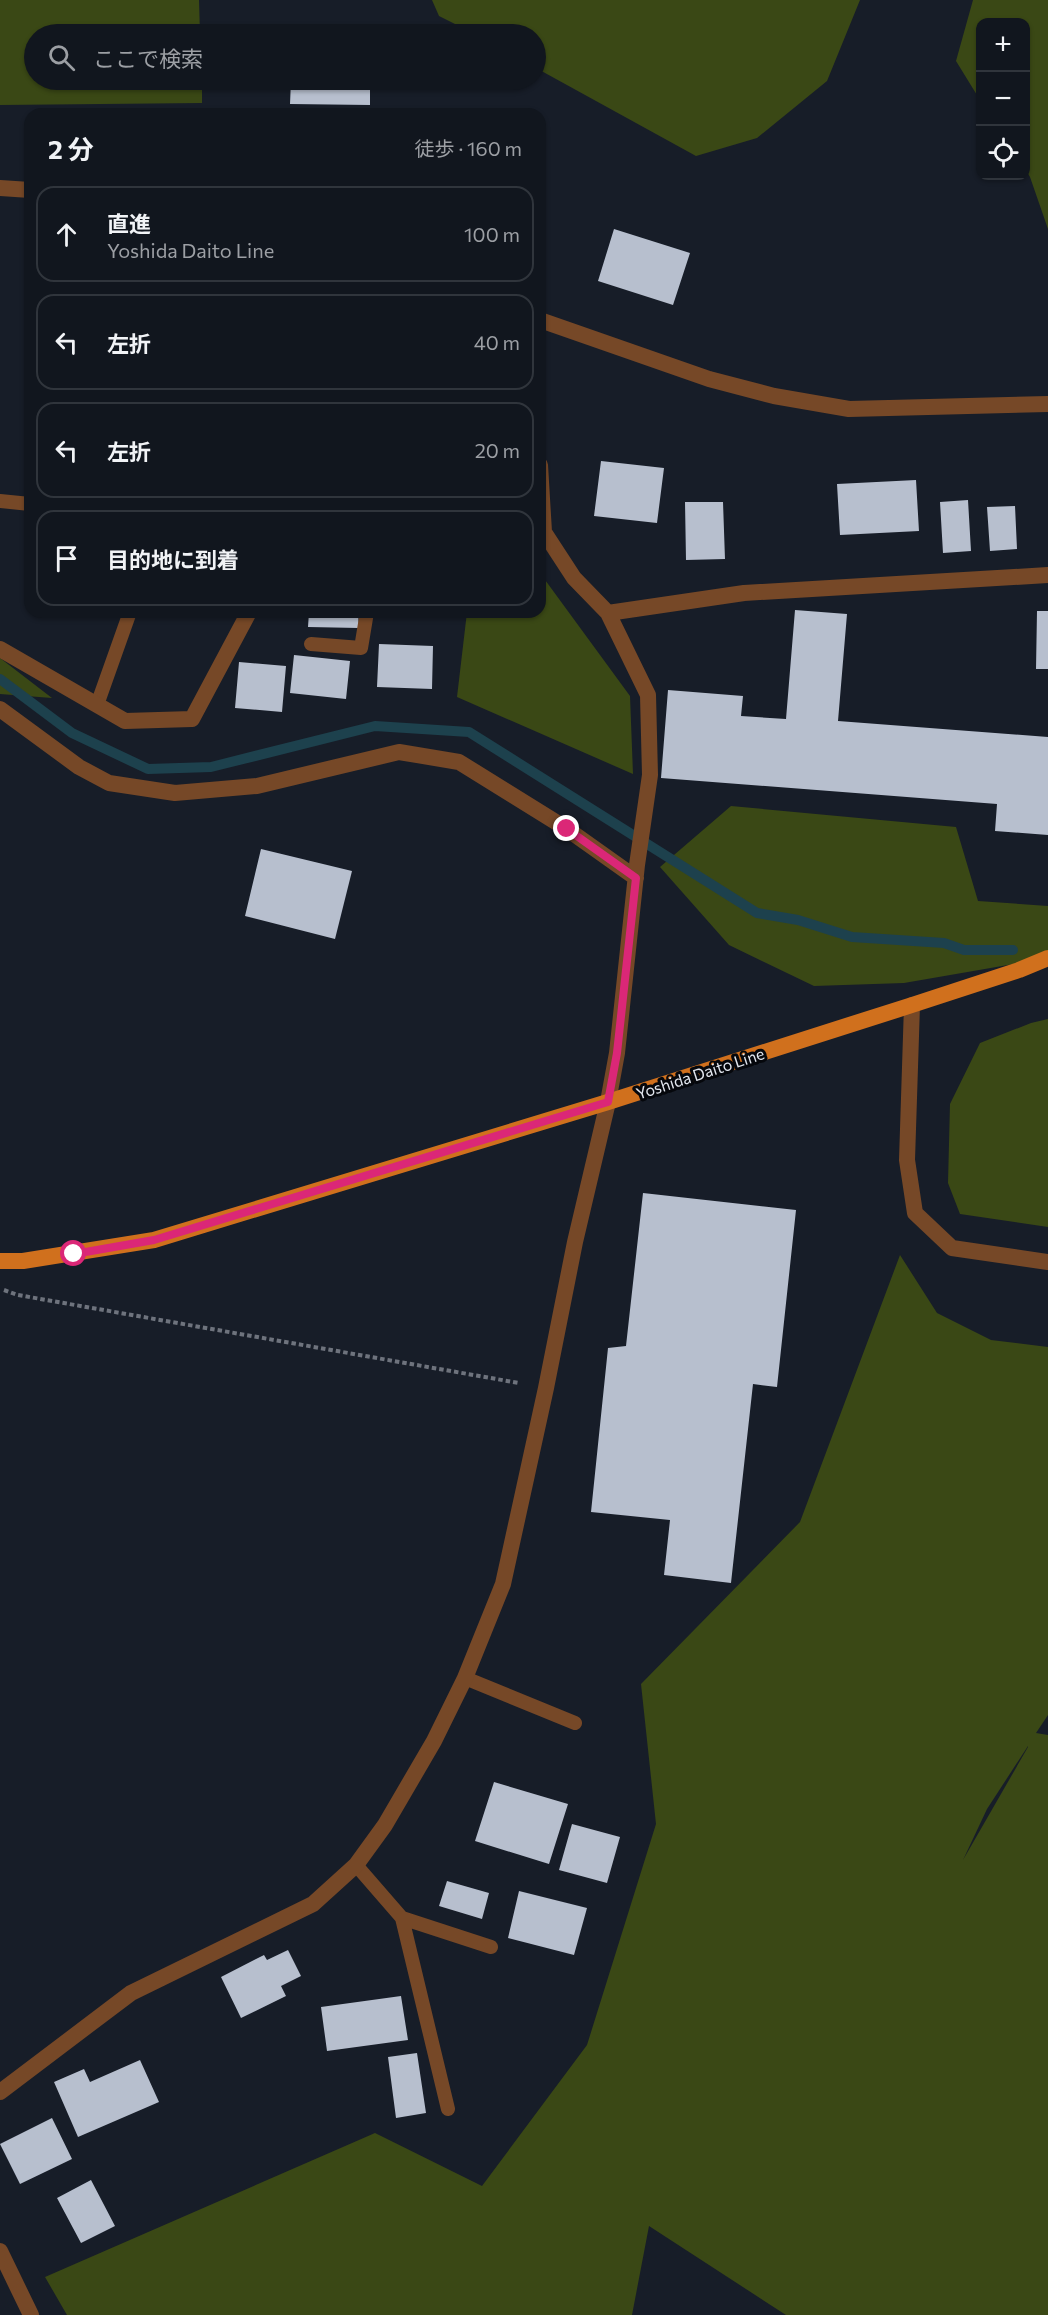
<!DOCTYPE html>
<html lang="ja">
<meta charset="utf-8">
<style>
:root{--surface:#11161e;--page:#1a1f27;--text:#f1f3f6;--muted:#9c9fa4;--line:#30353c}
body{margin:0;font-family:Commissioner,"Noto Sans JP",sans-serif;background:var(--page);color:var(--text)}
.controls{position:absolute;right:18px;top:18px;display:grid;overflow:hidden;border-radius:12px;box-shadow:0 2px 4px #0004}
.controls button{width:54px;height:54px;display:grid;place-items:center;padding:0;border:0;border-bottom:2px solid var(--line);background:var(--surface);color:var(--text);font:30px sans-serif}
.stop{position:absolute;width:18px;height:18px;margin:-14px;border:4px solid #db2777;border-radius:50%;background:#fff}
.stop.end{background:#db2777;border-color:#fff;box-shadow:0 2px 6px #0008}
.list{margin:0;padding:0;list-style:none}
h2{display:flex;justify-content:space-between;align-items:center;height:78px;margin:0;padding:0 24px;font-size:26px}
h2 small{font-size:20px;font-weight:400;color:var(--muted)}
.list li{display:grid;grid-template-columns:39px 1fr auto;gap:18px;align-items:center;box-sizing:border-box;height:96px;margin:0 12px 12px;padding:0 12px;border:2px solid var(--line);border-radius:18px}
.list b{display:block;font-size:22px;white-space:nowrap}
.list p{margin:0;font-size:20px;white-space:nowrap;color:var(--muted)}
.list em{font-size:20px;font-style:normal;color:var(--muted)}
.icon{flex:none;width:33px;height:33px;fill:none;stroke:currentColor;stroke-width:2;stroke-linecap:round;stroke-linejoin:round}
.map{position:relative;flex:none;width:1048px;height:2315px;overflow:hidden}
.search{position:absolute;background:var(--surface);box-shadow:0 2px 4px #0004;left:24px;top:24px;width:522px;height:66px;display:flex;align-items:center;gap:15px;box-sizing:border-box;padding:0 21px;border-radius:33px;color:var(--muted);font-size:22px}
.panel{position:absolute;background:var(--surface);box-shadow:0 2px 4px #0004;left:24px;top:108px;width:522px;height:510px;border-radius:18px}
.map>svg:first-child{display:block}
.green{fill:#3a4815;fill-rule:evenodd}
.lines{fill:none;stroke-linecap:round;stroke-linejoin:round}
.stream{stroke:#1d414d;stroke-width:10}
.building{fill:#b7bfce}
.path{stroke:#6e737d;stroke-width:4;stroke-dasharray:4.5 3;stroke-linecap:butt}
.service{stroke:#764827;stroke-width:14}
.minor{stroke:#764827;stroke-width:16}
.tertiary{stroke:#764827;stroke-width:16}
.primary{stroke:#d0701d;stroke-width:16}
.route{stroke:#db2777;stroke-width:8}
.labels{text-anchor:middle;dominant-baseline:central;stroke-width:6;stroke-linejoin:round;paint-order:stroke}
.street-label{font-size:16px;fill:#e2e6ee;stroke:#05070c}
</style>
<div class="map">
<svg width="1048" height="2315" viewBox="0 0 1048 2315">
<rect width="100%" height="100%" fill="#171d28"/>
<path class="green" d="M0 0H199L200 34H34V80H202V103L0 105Z
M432 0H860L827 81 757 138 696 156 536 68V34H475L439 16Z
M973 0H1048V229L1030 177 1026 170V22H980V100L956 61Z
M540 573 630 696 633 774 457 697 467 612H540Z
M0 658 52 698 0 694Z
M731 806 956 827 978 901 1048 906V958L904 983 814 986 729 945 660 867Z
M1048 1019V1227L960 1214 948 1183 950 1104 980 1043 1031 1023Z
M900 1255 937 1313 991 1340 1048 1347V1715L1036 1733 1048 1735V2315H786L649 2226 632 2315H67L45 2277 375 2133 482 2186 587 2045 656 1824 641 1684 800 1522ZM1028 1746V1747L963 1860 987 1809Z"/>
<g class="lines">
<path class="stream" d="M0 679 72 733 148 769 211 767 375 726 469 732 757 913 798 920 852 937 944 943 964 950H1013"/>
</g>
<path class="building" d="M291 80H370V105L290 104Z
M614 229 690 253 673 305 598 281Z
M601 461 664 468 657 523 594 516Z
M916 480 919 531 840 535 837 484Z
M968 500 971 551 943 553 940 502Z
M685 502H723L725 559 686 560Z
M1015 506 1017 549 990 551 987 507Z
M795 610 847 614 838 721 1048 737V835L995 831 997 804 661 778 668 690 743 696 741 716 786 719Z
M1037 611H1048V669H1036Z
M309 612H358L359 628 308 627Z
M390 612H453L452 617 390 615Z
M379 644 433 646 432 689 377 687Z
M294 655 350 661 346 699 290 693Z
M239 662 286 666 282 712 235 708Z
M261 849 352 871 335 939 245 916Z
M643 1193 796 1210 777 1387 753 1384 731 1583 664 1575 670 1520 591 1512 608 1348 626 1346Z
M494 1782 568 1804 549 1864 475 1841Z
M572 1824 620 1837 607 1883 559 1870Z
M447 1881 489 1893 482 1919 439 1906Z
M519 1891 587 1908 574 1955 508 1938Z
M288 1950 301 1976 281 1986 286 1996 241 2018 221 1977 264 1955 267 1960Z
M401 1996 408 2040 327 2051 321 2007Z
M417 2053 426 2113 396 2118 388 2057Z
M140 2060 159 2102 78 2137 54 2082 84 2069 90 2082Z
M52 2118 72 2159 20 2184 0 2144Z
M91 2180 115 2226 81 2243 57 2198Z"/>
<g class="lines">
<path class="path" d="M4 1290 18 1295 519 1383"/>
<path class="service" d="M0 501 30 504
M311 644 361 648 367 612
M97 705 130 612
M465 1678 575 1723
M356 1865 402 1918 491 1947
M402 1918 448 2109"/>
<path class="minor" d="M0 188 30 190
M540 320 709 379 774 396 849 409 1048 404
M540 465 544 532 574 578 608 613 648 695 650 775 637 865 617 1053 608 1102
M608 613 744 593 1048 575
M0 649 125 721 192 719 249 612
M0 709 79 767 109 783 175 793 257 786 399 752 459 762 567 829 636 878
M0 2251 31 2315"/>
<path class="tertiary" d="M912 1005 907 1160 915 1213 952 1248 1048 1262
M0 2092 131 1993 313 1904 356 1865 385 1825 434 1741 465 1678 503 1584 546 1388 575 1242 608 1102"/>
<path class="primary" d="M0 1261H23L154 1240 608 1102 912 1005 1019 970 1048 958"/>
</g>
<g class="lines">
<path class="route" d="M74 1254 154 1240 608 1102 617 1053 636 878 567 829"/>
</g>
<g class="labels">
<g class="street-label">
<text transform="translate(700 1073) rotate(-18)">Yoshida Daito Line</text>
</g>
</g>
</svg>
<div class="controls">
<button>+</button>
<button>−</button>
<button><svg class="icon" aria-label="locate" viewBox="0 0 24 24"><circle cx="12" cy="12" r="6"/><path d="M12 2v4M12 18v4M2 12h4M18 12h4"/></svg></button>
</div>
<div class="stop" style="left:74px;top:1254px"></div>
<div class="stop end" style="left:567px;top:829px"></div>
<div class="search"><svg class="icon" aria-label="search" viewBox="0 0 24 24"><circle cx="10" cy="10" r="6"/><path d="M15 15l6 6"/></svg>ここで検索</div>
<section class="panel">
<h2>2 分<small>徒歩 · 160 m</small></h2>
<ul class="list">
<li><svg class="icon" aria-label="ahead" viewBox="0 0 24 24"><path d="M12 20V5M6 11l6-6 6 6"/></svg><div><b>直進</b><p>Yoshida Daito Line</p></div><em>100 m</em></li>
<li><svg class="icon" aria-label="left" viewBox="0 0 24 24"><path d="M17 20v-9H6M10 6l-5 5 5 5"/></svg><div><b>左折</b></div><em>40 m</em></li>
<li><svg class="icon" aria-label="left" viewBox="0 0 24 24"><path d="M17 20v-9H6M10 6l-5 5 5 5"/></svg><div><b>左折</b></div><em>20 m</em></li>
<li><svg class="icon" aria-label="arrive" viewBox="0 0 24 24"><path d="M6 21V4h12l-3 4 3 4H6"/></svg><div><b>目的地に到着</b></div></li>
</ul>
</section>
</div>
